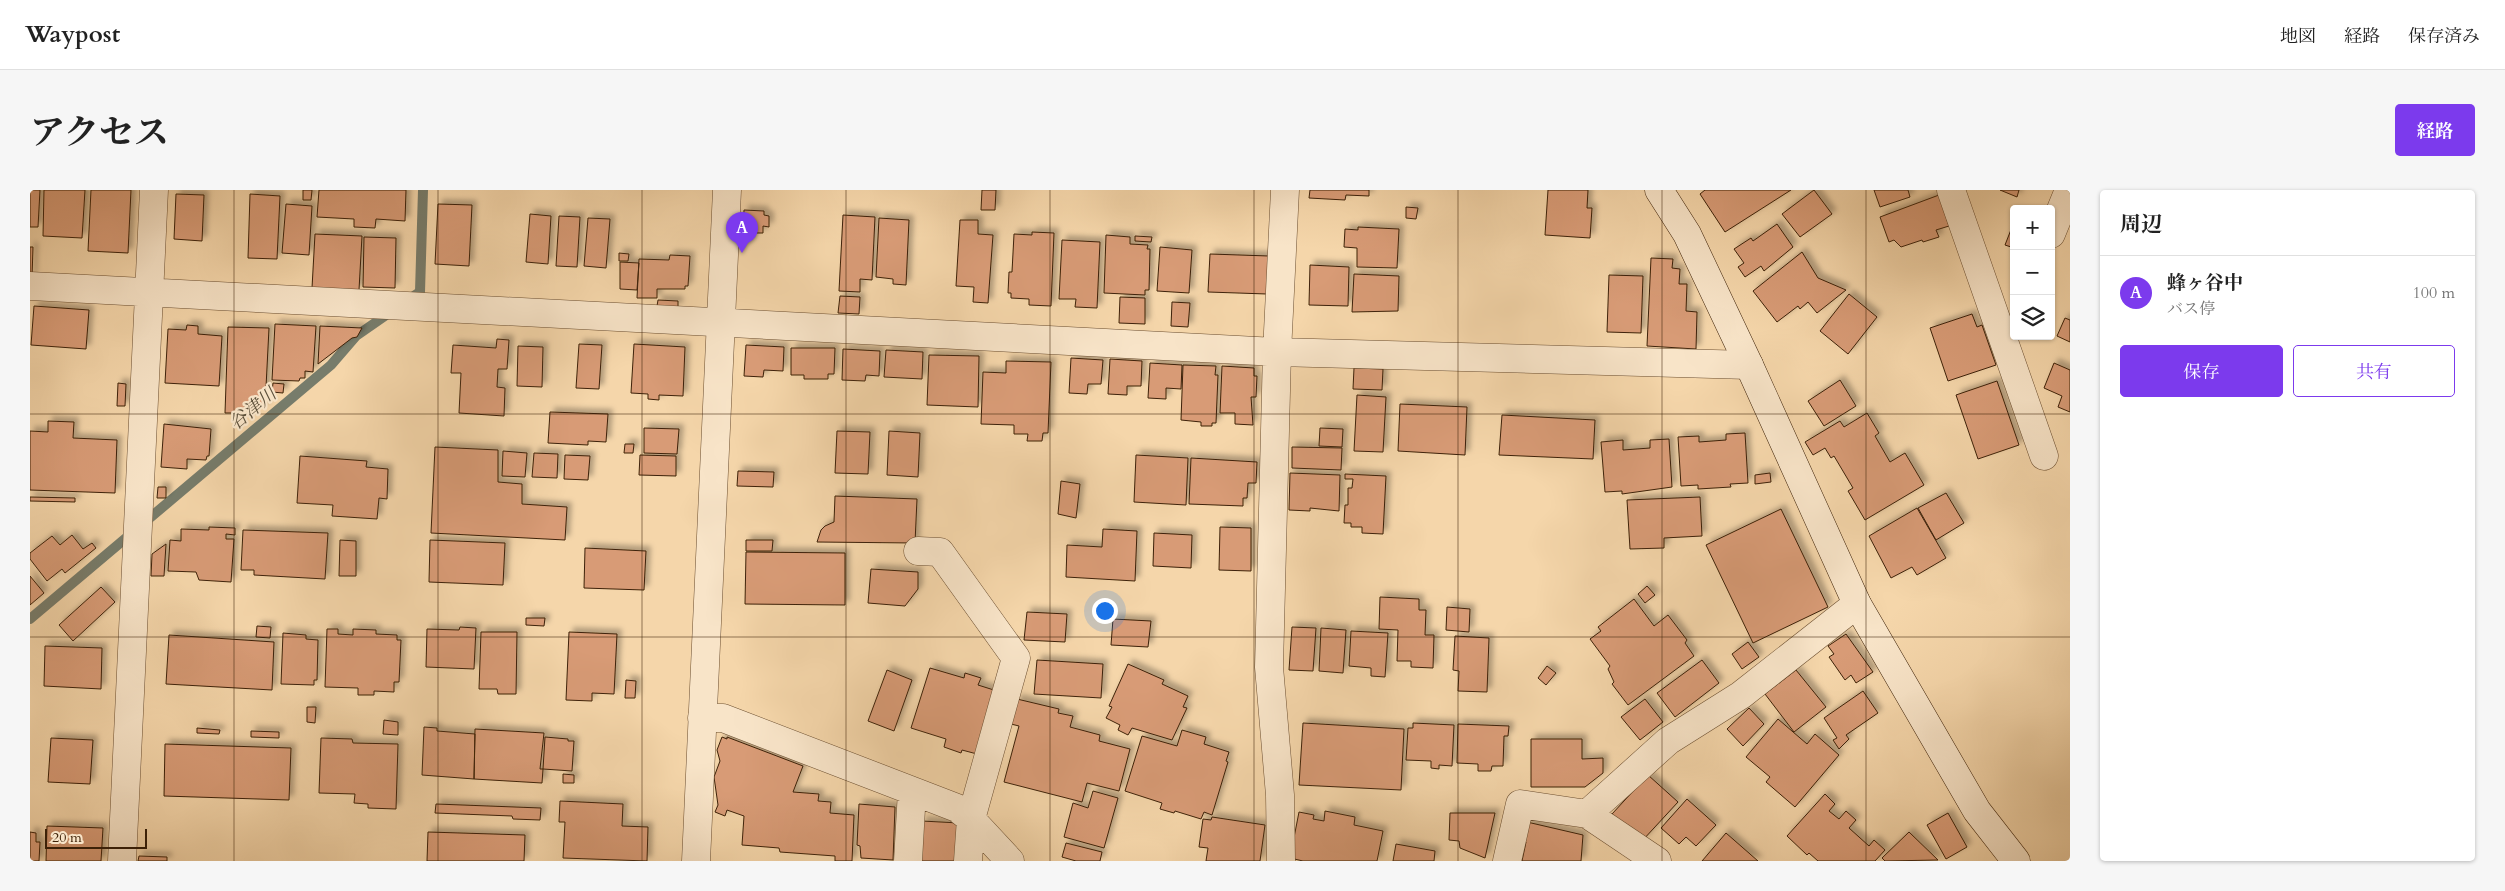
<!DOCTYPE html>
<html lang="ja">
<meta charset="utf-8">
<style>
:root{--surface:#fff;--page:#f6f6f6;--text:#222;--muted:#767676;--line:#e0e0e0;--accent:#7c3aed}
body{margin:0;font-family:Cardo,"Noto Serif JP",serif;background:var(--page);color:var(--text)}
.controls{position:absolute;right:15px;top:15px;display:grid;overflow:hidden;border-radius:5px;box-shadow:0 1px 4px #0004}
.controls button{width:45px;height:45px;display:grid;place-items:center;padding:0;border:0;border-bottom:1px solid var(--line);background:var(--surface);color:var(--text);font:25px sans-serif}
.scale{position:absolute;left:15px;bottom:12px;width:102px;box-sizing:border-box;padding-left:5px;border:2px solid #3d2107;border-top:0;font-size:14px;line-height:18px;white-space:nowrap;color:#3d2107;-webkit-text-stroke:4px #f8e4c8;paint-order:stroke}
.you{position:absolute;left:1074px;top:420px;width:18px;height:18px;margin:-12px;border:4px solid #fff;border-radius:50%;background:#1a73e8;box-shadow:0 0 0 8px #1a73e833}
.badge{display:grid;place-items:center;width:32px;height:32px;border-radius:50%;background:var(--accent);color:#fff;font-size:16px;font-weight:700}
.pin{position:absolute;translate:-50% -41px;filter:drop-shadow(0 1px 2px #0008)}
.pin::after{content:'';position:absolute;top:26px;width:18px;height:15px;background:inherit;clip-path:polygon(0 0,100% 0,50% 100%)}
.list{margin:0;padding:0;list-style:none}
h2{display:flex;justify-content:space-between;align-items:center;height:65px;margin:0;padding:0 20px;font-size:21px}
h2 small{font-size:16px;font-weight:400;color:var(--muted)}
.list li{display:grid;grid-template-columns:32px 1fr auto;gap:15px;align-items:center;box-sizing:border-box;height:75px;padding:0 20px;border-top:1px solid var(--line)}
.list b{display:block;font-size:19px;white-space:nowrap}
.list p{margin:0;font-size:16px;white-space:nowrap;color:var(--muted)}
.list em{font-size:16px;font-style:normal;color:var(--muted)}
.actions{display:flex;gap:10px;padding:15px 20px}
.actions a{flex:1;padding:11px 0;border:1px solid var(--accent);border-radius:5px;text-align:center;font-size:18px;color:var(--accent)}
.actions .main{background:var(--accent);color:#fff}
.icon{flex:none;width:28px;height:28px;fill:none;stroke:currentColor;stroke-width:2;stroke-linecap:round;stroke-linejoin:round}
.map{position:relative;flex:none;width:2040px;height:671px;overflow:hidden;border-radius:5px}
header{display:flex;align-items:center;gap:30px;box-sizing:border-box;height:70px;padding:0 25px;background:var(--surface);border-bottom:1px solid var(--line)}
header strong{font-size:24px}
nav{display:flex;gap:28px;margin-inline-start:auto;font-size:18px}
.intro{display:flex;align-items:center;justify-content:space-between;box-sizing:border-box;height:120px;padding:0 30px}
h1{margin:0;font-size:35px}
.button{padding:12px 22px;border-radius:5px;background:var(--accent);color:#fff;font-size:18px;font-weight:700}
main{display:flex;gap:30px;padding:0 30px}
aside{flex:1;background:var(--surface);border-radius:5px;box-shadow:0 1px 4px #0004}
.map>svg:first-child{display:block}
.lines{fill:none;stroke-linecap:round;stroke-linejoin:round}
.stream{stroke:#777c6b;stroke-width:10}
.building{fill:#d89b76;stroke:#3d2107;filter:url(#shadow)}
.street-casing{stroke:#6b4e30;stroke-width:29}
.secondary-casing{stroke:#3d2107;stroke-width:29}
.street{stroke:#f8e4c8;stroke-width:28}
.secondary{stroke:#f8e4c8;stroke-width:28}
.grid{fill:none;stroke:#3d2107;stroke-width:1;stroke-opacity:0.55}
.labels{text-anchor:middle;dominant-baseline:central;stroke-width:4.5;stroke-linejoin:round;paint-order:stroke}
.water-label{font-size:18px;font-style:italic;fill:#5a4e39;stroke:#f8e4c8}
</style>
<header>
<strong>Waypost</strong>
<nav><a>地図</a><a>経路</a><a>保存済み</a></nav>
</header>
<div class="intro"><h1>アクセス</h1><a class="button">経路</a></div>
<main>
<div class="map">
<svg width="2040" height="671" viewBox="0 0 2040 671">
<defs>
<filter id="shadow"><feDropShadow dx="4.5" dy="-4.5" stdDeviation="2.5" flood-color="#0004"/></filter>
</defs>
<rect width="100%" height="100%" fill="#f5d6aa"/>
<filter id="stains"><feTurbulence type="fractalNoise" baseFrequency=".004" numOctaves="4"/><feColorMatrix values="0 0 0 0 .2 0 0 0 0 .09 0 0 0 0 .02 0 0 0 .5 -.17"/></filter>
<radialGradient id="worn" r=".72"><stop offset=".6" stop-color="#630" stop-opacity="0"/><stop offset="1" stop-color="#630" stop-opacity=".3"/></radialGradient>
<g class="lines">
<path class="stream" d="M378 110 390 102 393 0
M0 429 301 175 326 146 362 121"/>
</g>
<path class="building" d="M0 0H10L8 37H0Z
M14 0H55L52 48 13 46Z
M61 0H101L98 63 58 61Z
M273 0H282L281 10H273Z
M289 0H376L375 31 346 29 345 38 324 37V29L287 27Z
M952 0H966L965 20H951Z
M1280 0H1339V6L1316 5 1315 10 1279 8Z
M1518 0H1558L1557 18H1562L1560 48 1515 45Z
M1675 0H1761L1695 42 1670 4Z
M1784 0 1802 24 1770 47 1752 24Z
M1844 0H1878L1880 7 1850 17Z
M1970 0H1989L1987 7Z
M146 4 174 5 172 51 144 49Z
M220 4 250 6 247 69 218 68Z
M1909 5 1919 36 1906 40 1909 47 1893 52 1892 50 1871 57 1864 50 1859 52 1850 27Z
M256 14 282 16 279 65 252 63Z
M408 14 442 15 439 76 405 74Z
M1376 17 1388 18 1386 29 1376 28Z
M714 20 734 21V25L739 26V37L733 36V43H713Z
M500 24 521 26 518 74 496 72Z
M813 25 845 27 842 90 830 89V102L809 101Z
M529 26 550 27 547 77 526 76Z
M558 28 580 29 576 78 554 76Z
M849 28 879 30 876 95 863 94V89L846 87Z
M930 30H948V44L963 45 958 113 943 112 944 97 926 96Z
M1984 32V58L1975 55Z
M1747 34 1763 57 1734 81 1731 76 1715 87 1708 77 1714 73 1704 59 1721 48 1723 51Z
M1328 37 1369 39 1367 78 1327 77V58L1314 57 1315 39 1328 40Z
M1002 42 1024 43 1021 116 999 115V109L981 108V103H978L979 82H982L984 44 1002 45Z
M285 44 332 46 329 100 282 98Z
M1076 45 1100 47V54L1118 55 1117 59H1120L1119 100H1115V105L1074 103Z
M1105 46 1122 47 1121 52 1105 51Z
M334 47 366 48 365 98 333 97Z
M1032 50 1070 52 1067 118 1045 117 1046 109H1029Z
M0 57H3L2 88 0 87Z
M1130 57 1162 60 1159 103 1127 101Z
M1772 62 1788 88 1816 100 1787 123 1778 112 1770 119 1768 116 1747 132 1723 101Z
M589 63 599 64 598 71H589Z
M1180 64 1239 66 1237 104 1178 102Z
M640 65 660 66 658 96H655V99H627V108H607L609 69 639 70Z
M1621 68 1643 69 1642 78 1650 79 1649 94H1657L1656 121 1667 122 1666 159 1617 156Z
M590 72 609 73 607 100 590 99Z
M1280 75 1319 77 1318 116 1279 115Z
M1324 84 1369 86 1368 121 1322 122Z
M1579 85 1613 86 1611 143 1577 142Z
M1819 104 1847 127 1818 164 1790 141Z
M810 106 830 107 829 124 808 123Z
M1090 107 1115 108V134L1089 133Z
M628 110 648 111V117L627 116Z
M1142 112 1160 113 1158 137 1141 136Z
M4 116 59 120 56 159 1 155Z
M1942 124 1947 137 1952 135 1966 175 1918 191 1900 138Z
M2035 128 2040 130V152L2027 146Z
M245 134 286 136 283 182 275 181V188H270L269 191 242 190Z
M157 135 168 136V144L192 146 189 196 135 193 138 139 156 140Z
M290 136 332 138 327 147 322 148 288 174Z
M198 137 239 138 235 217 215 216 214 223H195Z
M467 149 479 150 477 179H468L467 197 475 198 474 226 429 223 431 183H421L423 155 466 158Z
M549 154 572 155 569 199 546 198Z
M604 154 655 157 653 206 629 205V210L618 209V204L601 203Z
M716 155 754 157 753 181 734 180 733 187 714 186Z
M488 156 513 157 512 197 487 196Z
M761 158H805L804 184H798V189H774V185H761Z
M813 159 850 161 849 186 836 185 835 191 812 190Z
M856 160 893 162 892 189 854 187Z
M899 165 949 166 948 217 897 215Z
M1041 168 1073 170 1071 194H1058L1057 204 1039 203Z
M1080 169 1112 171 1111 196H1097V205L1078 204Z
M976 171 1021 172 1018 243H1013L1012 251H997L998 244H984V235L951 234 953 182 976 183Z
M1120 173 1152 175 1151 199 1136 198V209L1118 208Z
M2024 173 2040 180V222L2028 217 2032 206 2014 198Z
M1153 175 1186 176 1185 185H1188L1186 233H1182V236H1171V232L1151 230Z
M1192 176 1224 178V186H1227L1226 207H1221L1223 235 1205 234V223H1190Z
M1324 178 1353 179 1352 200 1323 199Z
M1810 190 1826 216 1794 236 1778 211Z
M1967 191 1989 255 1948 269 1926 205Z
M88 193 96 194 95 216H87Z
M243 193 254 194 253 203 242 202Z
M1327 205 1356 207 1353 262 1324 261Z
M1370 214 1437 217 1435 265 1368 261Z
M520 222 578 224 576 252 558 251V255L518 253Z
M1837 223 1849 243 1845 246 1860 272 1875 263 1894 295 1835 330 1818 301 1823 298 1804 266 1801 268 1795 258 1783 265 1775 252 1810 231 1814 237Z
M1472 225 1565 230 1563 269 1469 265Z
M18 231 44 232 43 248 87 250 85 303 0 300V241L18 242Z
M134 234 181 239 179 266H177L176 270 157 269V279L131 277Z
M614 238 649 239 647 264 614 263Z
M1290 238 1313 239 1312 257 1289 256Z
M807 241 840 242 838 284 805 283Z
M859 241 890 243 888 287 857 285Z
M1715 243 1718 293 1700 294 1701 297 1668 299V295L1651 296 1648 247 1669 246V252L1696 250V244Z
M1639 249 1642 297 1592 304V301L1575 302 1571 252 1593 250V260L1620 258V250Z
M595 254H604L603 263H594Z
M405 257 468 260V292L492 294V314L537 317 535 350 401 343Z
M1262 257 1312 258 1311 280 1262 278Z
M473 261 497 263 495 287 472 286Z
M504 263 528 264 527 288 502 287Z
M535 265 560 266 558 290 534 289Z
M610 265 646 266V286L609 285Z
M1106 265 1158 268 1156 315 1104 312Z
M270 266 337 271 336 277 358 279 357 309 349 308 347 329 302 326 303 315 267 313Z
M1161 268 1227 272 1226 293H1218L1217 308H1213V316L1159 314Z
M708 281 744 282 743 297 707 296Z
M1260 283 1310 285 1309 321 1280 318V321L1259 320Z
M1740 283 1741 292 1725 294V285Z
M1315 284 1356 286 1353 344 1332 343V337H1321V333H1314L1315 315H1318V298H1322L1323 289H1315Z
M1031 291 1050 294 1046 328 1028 324Z
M128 297H136V308H127Z
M1916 303 1934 333 1906 350 1888 318Z
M805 306 887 309 885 353 787 352 791 340 795 336 804 332Z
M0 307 45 308V312L0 311Z
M1670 307 1672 346 1634 348V358L1600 359 1597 310Z
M1887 318 1916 368 1887 385 1882 377 1861 388 1839 346Z
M1751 319 1798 417 1723 453 1676 355Z
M179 337 205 338V345L196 344V349H204L201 392 169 390 166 382 138 381 140 350 151 351V339L179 340Z
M1190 337 1221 338V381L1189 380Z
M1073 339 1107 341 1105 391 1036 387 1037 355 1072 357Z
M213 340 298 343 295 389 224 385V380H211Z
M1124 343 1162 345 1161 378 1123 376Z
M42 345 53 359 62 353 66 358 35 383 32 379 17 391 0 369V363L22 346 30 355Z
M310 350 326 351V386H309Z
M400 350 475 353 473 395 399 392Z
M716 350H743L742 361H716Z
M136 354 134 386H121L122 364Z
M555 358 616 361 614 400 554 398Z
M716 362 815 363V415L715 414Z
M841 379 888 382V399L875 416 838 413Z
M0 386 14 403 0 415Z
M1617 396 1625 405 1615 413 1608 404Z
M71 397 85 412 43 451 29 435Z
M1350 407 1389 409V420H1396L1395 445H1404L1403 478 1381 477V471H1367L1368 440 1349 439Z
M1604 409 1624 436 1638 425 1657 450 1655 453 1664 466 1598 515 1582 494 1584 492 1578 479 1580 476 1560 449 1571 441 1568 437Z
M1417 417 1440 419 1439 442 1416 440Z
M997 422 1037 424 1035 452 994 450Z
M496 428H515L514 436 496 435Z
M1083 429 1121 431 1118 457 1081 455Z
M227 436 241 437 240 448 226 447Z
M430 437 446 438 444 479 396 477 397 439 429 440Z
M1262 437 1286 438 1283 481 1259 480Z
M1291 438 1316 440 1313 483 1289 481Z
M297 439H308V444L323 445V439L346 440V444L367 445V450H371L369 492H364V502L344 501V505H328V498L295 497Z
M1321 441 1358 443 1355 487 1341 486V478L1319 476Z
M451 442H487L486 504H468L467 499H449Z
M539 442 587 444 584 504 562 503V511L536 510Z
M253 443 276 445V449L288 450 287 490H284V495L251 494Z
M1816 444 1843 482 1826 493 1821 485 1815 490 1799 467 1804 464 1798 456Z
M139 445 244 452 242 500 136 494Z
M1425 446 1459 448 1457 502 1428 501 1429 481 1423 480Z
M1718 452 1729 467 1712 479 1702 464Z
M15 456 72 458 71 499 14 496Z
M1007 470 1073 474 1071 508 1004 504Z
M1672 470 1689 493 1645 527 1627 503Z
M1098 474 1134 490 1132 494 1158 506 1153 517 1157 518 1142 550 1102 538 1098 545 1088 540 1090 535 1076 528 1082 517 1079 516Z
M1517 476 1526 483 1516 495 1508 488Z
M900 478 934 488 935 483 951 488 948 495 967 501 947 564 932 560 931 563 914 557 916 549 881 538Z
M857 480 882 490 864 541 838 531Z
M1766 480 1796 517 1764 542 1735 504Z
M596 490 606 491 605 508H595Z
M1833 501 1848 523 1816 545 1819 549 1809 559 1803 550 1807 548 1794 528Z
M987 509 1029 519 1028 523 1043 526 1040 537 1070 545 1069 551 1100 559 1089 601 1057 593 1052 612 974 592 989 536 981 534Z
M1615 509 1633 532 1610 550 1591 527Z
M277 517H286L285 533 277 532Z
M1719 518 1734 534 1713 556 1697 539Z
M1748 529 1777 554 1785 544 1809 565 1765 617 1736 592 1740 587 1716 567Z
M354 530 368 532V545L353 544Z
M1273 533 1374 539 1371 600 1269 595Z
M1383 533 1424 535 1422 576 1409 575V579L1401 578V571L1376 570 1378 538H1383Z
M1428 534 1479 536 1478 546H1474L1473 576H1462L1461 581H1448V574L1427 573Z
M394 537 407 538V541L445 544 444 589 392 585Z
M167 538 190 540 189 544 167 543Z
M445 539 514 543 510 579H513L512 593 444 589Z
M1152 540 1176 547 1174 554 1199 562 1196 571 1198 572 1182 625 1174 622 1171 629 1145 621 1144 623 1130 619 1132 613 1095 601 1112 546 1147 556Z
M221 541 249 542V548L221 547Z
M515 547 538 549V551H544L542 581 513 579Z
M692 547 697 549V547L773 576 763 602 789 604 788 611 801 612 800 623 824 625 822 671H805V666L750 662 749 658 712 655 714 626 697 620 695 626 685 622 688 615 684 587 690 571 687 560Z
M21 548 63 550 60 594 18 592Z
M291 548 322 549 323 553 368 554 366 619 338 618V614L324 613 325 604 289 603Z
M1501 549H1552V569L1573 568V583L1555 597H1501Z
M135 554 261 558 259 610 134 606Z
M533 584 544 585V593H533Z
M1618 585 1648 612 1612 651 1582 624Z
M1063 601 1088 608 1074 658 1034 647 1043 613 1058 618Z
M1795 604 1805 614 1799 621 1809 629 1816 621 1826 630 1819 638 1839 656 1844 650 1855 660 1845 671H1788L1779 663 1777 665 1757 646Z
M1657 609 1686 635 1666 656 1656 647 1649 654 1631 638Z
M530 611 593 614 592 636 618 637 617 671 533 668 535 632H529Z
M406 614 511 618 510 630 483 629 482 626 405 623Z
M829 614 865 617 863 670 831 668 830 656 827 655Z
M1295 621 1325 627 1324 635 1353 641 1347 671H1273L1260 668 1269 622 1284 625 1283 629 1294 631Z
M1420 623H1465L1455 668 1430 658 1429 651 1419 650Z
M1918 623 1937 657 1916 669 1897 635Z
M1182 627 1235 635 1230 671H1176L1178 658 1169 657 1173 629 1181 630Z
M892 631 929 633 927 671H890Z
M1497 632 1553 645 1551 671H1492L1496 652 1492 651Z
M17 636 73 638 71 671H16Z
M0 642 6 643V652H10L9 671H0Z
M398 642 495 645 494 671H397Z
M1879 642 1908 670 1855 671 1852 668Z
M1696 643 1728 671H1672Z
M1036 653 1072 662 1070 671H1046L1032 667Z
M1366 654 1405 661 1404 671H1363Z
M109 666 137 667V671H108Z"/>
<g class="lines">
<g class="street-casing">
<path id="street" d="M1921 0 2014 266
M2021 44 2039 0
M0 96 1247 162 1719 175
M888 361 910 362 986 468 941 629 938 671
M672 528H693L927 618 941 629 980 671
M1557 624 1627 671
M92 671 124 0
M666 671 697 0
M878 671 882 601
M1251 671 1250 605 1239 477 1247 162 1255 0
M1477 671 1490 614 1557 624 1638 551 1711 505 1827 414"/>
</g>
<g class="secondary-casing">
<path id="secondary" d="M1629 0 1657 44 1719 175 1827 414 1947 621 1986 671"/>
</g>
<use href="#street" class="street"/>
<use href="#secondary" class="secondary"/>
</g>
<path class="grid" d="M204 0V671M408 0V671M612 0V671M816 0V671M1020 0V671M1224 0V671M1428 0V671M1632 0V671M1836 0V671M0 224H2040M0 447H2040"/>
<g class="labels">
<g class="water-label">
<text transform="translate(223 219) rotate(-40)">谷津川</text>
</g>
</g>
<rect width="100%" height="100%" filter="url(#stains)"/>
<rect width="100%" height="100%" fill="url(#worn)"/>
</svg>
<div class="controls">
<button>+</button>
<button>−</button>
<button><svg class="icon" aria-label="layers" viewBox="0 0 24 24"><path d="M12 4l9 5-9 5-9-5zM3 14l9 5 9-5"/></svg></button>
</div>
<div class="scale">20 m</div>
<div class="you"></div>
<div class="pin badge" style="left:712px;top:63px">A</div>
</div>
<aside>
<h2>周辺<small></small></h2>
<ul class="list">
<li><span class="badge">A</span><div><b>蜂ヶ谷中</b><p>バス停</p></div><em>100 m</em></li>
</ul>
<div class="actions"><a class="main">保存</a><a>共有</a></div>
</aside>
</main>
